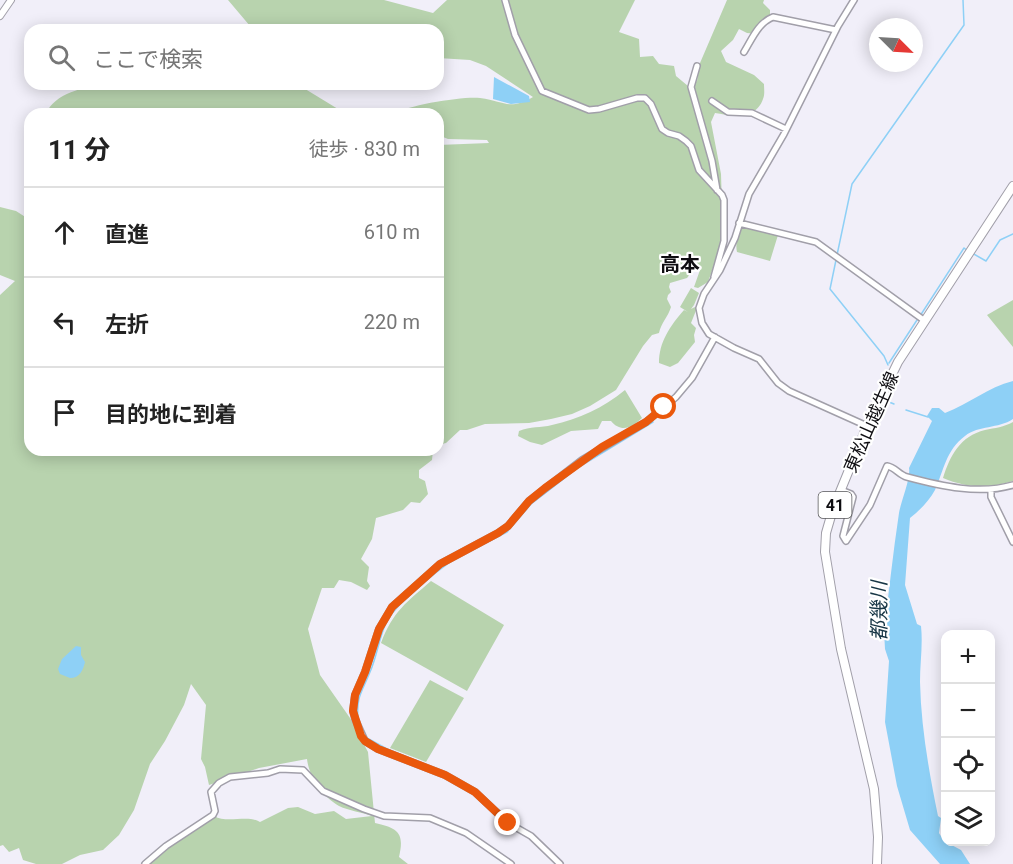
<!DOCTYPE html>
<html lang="ja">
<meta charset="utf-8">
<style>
:root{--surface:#fff;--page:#f2f2f2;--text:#222;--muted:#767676;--line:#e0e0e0}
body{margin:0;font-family:Roboto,"Noto Sans JP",sans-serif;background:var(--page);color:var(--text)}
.controls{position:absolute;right:18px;bottom:18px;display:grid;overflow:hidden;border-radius:12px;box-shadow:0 3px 15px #0003}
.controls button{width:54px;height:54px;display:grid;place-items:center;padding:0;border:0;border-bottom:2px solid var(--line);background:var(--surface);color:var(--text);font:30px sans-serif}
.compass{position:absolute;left:869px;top:18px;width:54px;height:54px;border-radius:50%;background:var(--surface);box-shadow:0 3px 15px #0003;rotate:114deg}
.stop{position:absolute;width:18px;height:18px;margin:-14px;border:4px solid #ea580c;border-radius:50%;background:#fff}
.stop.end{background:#ea580c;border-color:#fff;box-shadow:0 2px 6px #0008}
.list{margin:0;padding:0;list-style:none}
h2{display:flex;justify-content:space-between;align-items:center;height:78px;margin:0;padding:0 24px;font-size:26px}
h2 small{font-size:20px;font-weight:400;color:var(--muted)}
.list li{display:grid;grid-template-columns:39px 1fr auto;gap:18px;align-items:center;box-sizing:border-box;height:90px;padding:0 24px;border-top:2px solid var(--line)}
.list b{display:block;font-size:22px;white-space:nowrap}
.list em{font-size:20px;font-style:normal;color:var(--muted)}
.icon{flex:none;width:33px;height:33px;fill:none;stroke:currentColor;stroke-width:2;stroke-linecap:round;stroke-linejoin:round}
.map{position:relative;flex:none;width:1013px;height:864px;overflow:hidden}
.search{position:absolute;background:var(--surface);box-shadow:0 3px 15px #0003;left:24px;top:24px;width:420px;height:66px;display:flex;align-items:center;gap:15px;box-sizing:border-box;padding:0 21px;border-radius:18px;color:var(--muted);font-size:22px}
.panel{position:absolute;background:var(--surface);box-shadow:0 3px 15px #0003;left:24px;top:108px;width:420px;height:348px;border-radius:18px}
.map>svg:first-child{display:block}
.green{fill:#b8d3ae}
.water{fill:#8ed0f6}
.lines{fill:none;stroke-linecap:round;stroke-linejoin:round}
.stream{stroke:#8ed0f6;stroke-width:1.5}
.minor-casing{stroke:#a19fa9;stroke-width:8}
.tertiary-casing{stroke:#a19fa9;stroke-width:8}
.primary-casing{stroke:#a19fa9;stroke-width:10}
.minor{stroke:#fff;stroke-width:5}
.tertiary{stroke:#fff;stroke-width:6}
.primary{stroke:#fff;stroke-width:8}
.route{stroke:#ea580c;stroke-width:8}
.labels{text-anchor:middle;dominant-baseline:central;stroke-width:4.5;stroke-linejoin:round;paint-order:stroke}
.shield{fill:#fff;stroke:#565658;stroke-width:1.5}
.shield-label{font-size:16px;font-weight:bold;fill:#0e0d11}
.street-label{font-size:18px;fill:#0e0d11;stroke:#fff}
.neighbourhood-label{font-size:20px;font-weight:bold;fill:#0e0d11;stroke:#fff}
.water-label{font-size:20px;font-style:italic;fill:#163545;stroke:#fff}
</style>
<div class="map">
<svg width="1013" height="864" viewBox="0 0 1013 864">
<rect width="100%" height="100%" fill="#f1eff9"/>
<path class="green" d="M228 0H384L433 13 447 0H635L619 32 639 39 640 57 653 56 659 64 674 66 676 76 688 86 697 81 700 63 727 0H764L763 3 770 10V18L757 34 747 33 739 29 733 40 721 51 726 62 754 75 764 84C764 88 765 95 763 99 756 120 732 116 715 113L711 122 721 174 723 240 708 282 698 288 694 287 700 270 694 269 687 278 670 283 669 287 671 292 668 295 667 299 671 307C668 317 661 323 659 333L652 335 643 346 616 390 590 406 572 414 551 419 529 423 485 424 467 430H460L446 443 438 445V145L489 143 487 140 448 139 438 135V114H394C407 105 464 96 480 98 505 101 508 111 533 97L486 66 470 60 438 58V30H263L250 26Z
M105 84H297L338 109 342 114H46C54 93 85 87 105 84Z
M0 207 16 211 30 220V450H433L432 460 419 470V478L425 481 428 494 420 503 411 502 403 510 376 518 372 539 361 559 369 567 367 581 370 586 367 590 351 582 339 580 334 588H322L308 629 320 675 350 718 368 752 375 823C397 828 405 832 399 857L408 864H148L166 848 214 816C228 824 247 814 260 822L288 808 298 807 315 814 334 811 346 819 372 816C362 812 349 811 339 806 323 797 309 777 307 759L259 768 209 785 205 767 201 759 206 705 191 684 184 705 165 741 150 764 134 810 119 835 103 850 80 855 62 864H36L23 860 19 848 9 852 3 845 0 846V295L15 281 0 275Z
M747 226 778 235 770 261 737 252C735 244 738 234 742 227Z
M691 288 699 293 694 305 691 309 695 307 697 308 691 323 696 328 694 335 695 342 678 363 670 367 659 363C659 342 670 326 684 310L688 312 680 307Z
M1013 300V347L987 315Z
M625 390 642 418C632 428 621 433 611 421H602L598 429 571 431 542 445 530 442 518 436 519 431C530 426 541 428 552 425 579 419 603 408 625 390Z
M1013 422V481C988 489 967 488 943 478 950 456 960 436 985 430 995 428 1004 427 1013 422Z
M431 581 504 625 467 691 381 643C393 611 407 602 431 581Z
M430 680 464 698 426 762 390 748Z"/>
<path class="water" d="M494 77 529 96 530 102 511 104 493 99Z
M1013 381V419C998 429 979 425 965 436 946 450 944 470 935 490 929 501 920 510 910 518L905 585 917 624 921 626C923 645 920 663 920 682 921 727 929 772 938 816L941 818 939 833 944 841 961 850 970 864H940L910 830 897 786 885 722 889 661 885 649 884 631C889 592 893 552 899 513 901 501 911 478 909 468L932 421 927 416 932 408H939L945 413C969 404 988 387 1013 381Z
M76 646 81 647V655L85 662C83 670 80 678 70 678L60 674 58 669 62 659Z"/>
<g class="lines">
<path class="stream" d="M972 253 986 261 1000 240 1013 234
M837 255 852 184 964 25 963 0
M836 260 830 289 884 356 888 365
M920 316 964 248 968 251
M889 363 917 320
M894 404 889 402 895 386
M906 410 928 417
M458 557 507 532 531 504 579 467 653 422
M358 720C356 696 362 692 370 672 377 656 379 638 386 623 395 604 436 572 454 559
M367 738 387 749 442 771
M446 773C477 786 496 812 524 829
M533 835 558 858"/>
<g class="minor-casing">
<path id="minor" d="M505 0 515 35 542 91 589 110 599 109 637 98H645L651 104 662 129 668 133 679 136 686 141 691 146 699 170 722 195 724 200V241L714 277
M854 0 838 26 784 134 749 194 735 238 720 270 704 294 699 308 702 323 709 334 734 348 759 359 778 383 789 391 867 426
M744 52C752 39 758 23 773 17L836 30
M697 66 691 87 712 161 717 190
M712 101 728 112 752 113 786 129
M739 223 816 242 925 321
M841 490 851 494 853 497 843 536 846 541 870 505 887 466C895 467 899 475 907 477 941 486 979 495 1013 485
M991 490V497L1013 542
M145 864 166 846 213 815 215 811 211 792 219 783 230 777 268 773 280 769 303 770 323 791 364 809 384 816 430 818 466 833 511 864
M560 864 531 836 508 823 475 792 445 775 378 749 365 741 355 719 353 711 355 695 365 672 379 629 392 607 440 564 498 533 508 526 529 501 582 460 646 422 676 397 692 378 715 337"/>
</g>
<g class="tertiary-casing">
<path id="tertiary" d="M0 16 11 0"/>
</g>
<g class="primary-casing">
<path id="primary" d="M877 864 878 837 874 789 841 649 825 552 826 533 833 509 867 426 898 362 1013 186"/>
</g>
<use href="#minor" class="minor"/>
<use href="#tertiary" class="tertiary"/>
<use href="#primary" class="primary"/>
</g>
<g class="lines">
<path class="route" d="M508 823 475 792 445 775 378 749 365 741 361 736 353 711 355 695 365 672 379 629 392 607 440 564 498 533 508 526 529 501 545 488 602 447 646 422 664 407"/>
</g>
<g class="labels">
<rect class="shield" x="818.5" y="492" width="33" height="26" rx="4.5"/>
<g class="shield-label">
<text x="835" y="505">41</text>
</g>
<g class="street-label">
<text transform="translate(871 422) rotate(-66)">東松山越生線</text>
</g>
<g class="neighbourhood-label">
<text x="680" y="264">高本</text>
</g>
<g class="water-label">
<text transform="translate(879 611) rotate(-90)">都幾川</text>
</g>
</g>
</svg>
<div class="controls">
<button>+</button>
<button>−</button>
<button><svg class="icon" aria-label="locate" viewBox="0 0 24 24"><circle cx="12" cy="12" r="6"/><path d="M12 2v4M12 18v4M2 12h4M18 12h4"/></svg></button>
<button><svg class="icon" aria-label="layers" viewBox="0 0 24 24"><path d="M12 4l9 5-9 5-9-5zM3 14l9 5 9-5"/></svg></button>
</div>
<svg class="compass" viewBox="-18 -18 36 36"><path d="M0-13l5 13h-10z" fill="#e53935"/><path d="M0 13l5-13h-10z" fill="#767676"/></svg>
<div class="stop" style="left:664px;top:407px"></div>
<div class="stop end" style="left:508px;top:823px"></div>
<div class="search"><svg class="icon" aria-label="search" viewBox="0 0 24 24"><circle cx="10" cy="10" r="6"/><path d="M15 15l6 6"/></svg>ここで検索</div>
<section class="panel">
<h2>11 分<small>徒歩 · 830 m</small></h2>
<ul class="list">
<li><svg class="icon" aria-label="ahead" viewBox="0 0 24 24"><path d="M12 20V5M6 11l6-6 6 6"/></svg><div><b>直進</b></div><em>610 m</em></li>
<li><svg class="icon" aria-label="left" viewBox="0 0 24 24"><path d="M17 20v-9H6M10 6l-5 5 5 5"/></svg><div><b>左折</b></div><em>220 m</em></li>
<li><svg class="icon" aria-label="arrive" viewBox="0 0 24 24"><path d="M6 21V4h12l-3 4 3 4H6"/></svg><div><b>目的地に到着</b></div></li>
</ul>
</section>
</div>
